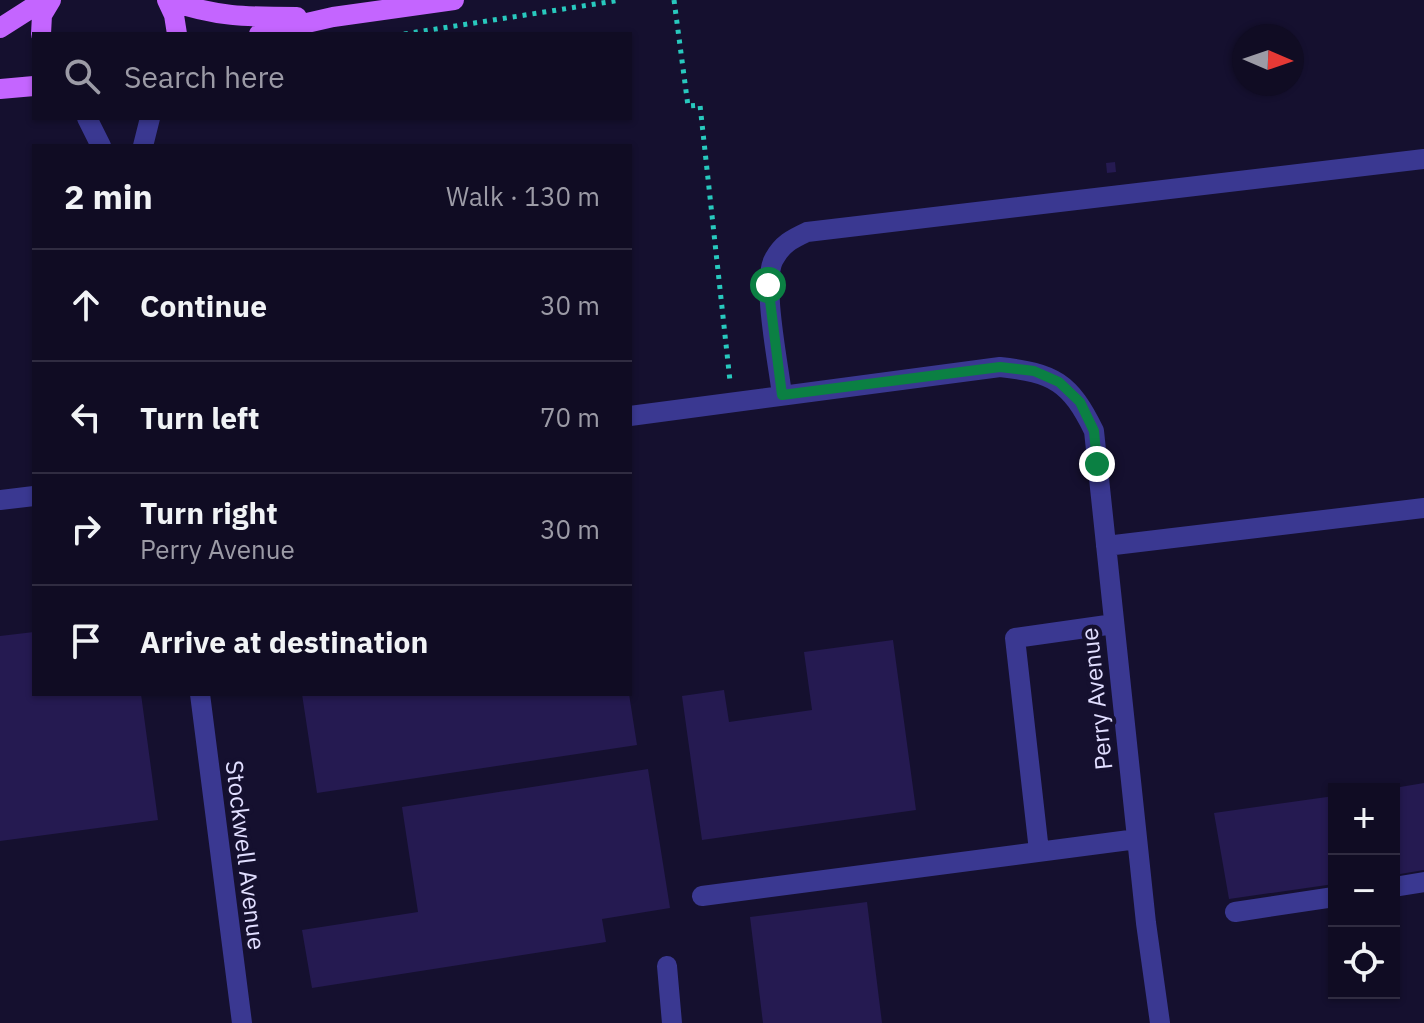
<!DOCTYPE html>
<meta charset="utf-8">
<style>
:root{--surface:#100c23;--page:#1e1a30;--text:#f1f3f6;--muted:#9c9ba6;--line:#302c41}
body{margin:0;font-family:"IBM Plex Sans",sans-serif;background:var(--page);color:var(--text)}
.controls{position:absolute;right:24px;bottom:24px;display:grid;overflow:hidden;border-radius:0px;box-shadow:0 2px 6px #0004}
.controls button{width:72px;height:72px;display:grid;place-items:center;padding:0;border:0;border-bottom:2px solid var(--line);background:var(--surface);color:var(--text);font:40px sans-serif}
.compass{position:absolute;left:1232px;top:24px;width:72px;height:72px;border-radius:50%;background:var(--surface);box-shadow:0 2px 6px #0004;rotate:92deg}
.stop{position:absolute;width:24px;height:24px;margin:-18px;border:6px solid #0b8043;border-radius:50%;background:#fff}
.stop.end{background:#0b8043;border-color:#fff;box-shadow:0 2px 8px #0008}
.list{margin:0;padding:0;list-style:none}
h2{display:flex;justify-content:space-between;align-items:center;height:104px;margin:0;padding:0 32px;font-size:34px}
h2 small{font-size:26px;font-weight:400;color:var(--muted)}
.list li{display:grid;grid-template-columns:52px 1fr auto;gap:24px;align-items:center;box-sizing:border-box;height:112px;padding:0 32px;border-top:2px solid var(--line)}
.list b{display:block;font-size:30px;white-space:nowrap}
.list p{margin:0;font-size:26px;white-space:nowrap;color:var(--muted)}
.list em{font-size:26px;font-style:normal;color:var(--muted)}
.icon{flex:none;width:44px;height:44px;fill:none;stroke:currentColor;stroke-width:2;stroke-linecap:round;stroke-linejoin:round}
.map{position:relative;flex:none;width:1424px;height:1023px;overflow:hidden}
.search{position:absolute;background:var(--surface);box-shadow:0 2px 6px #0004;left:32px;top:32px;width:600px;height:88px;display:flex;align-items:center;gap:20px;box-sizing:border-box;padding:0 28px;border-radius:0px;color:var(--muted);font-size:30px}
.panel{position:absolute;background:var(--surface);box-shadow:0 2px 6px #0004;left:32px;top:144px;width:600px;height:552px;border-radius:0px}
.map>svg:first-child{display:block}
.building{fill:#251a51}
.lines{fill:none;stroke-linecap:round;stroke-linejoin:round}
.path{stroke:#28c9be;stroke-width:5;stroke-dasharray:4 6;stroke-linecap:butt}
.minor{stroke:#3a3891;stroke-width:20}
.major{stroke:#c465ff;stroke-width:20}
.route{stroke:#0b8043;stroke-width:10}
.labels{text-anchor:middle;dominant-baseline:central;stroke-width:8;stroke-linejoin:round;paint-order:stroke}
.street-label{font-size:24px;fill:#e1deff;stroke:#15102f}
</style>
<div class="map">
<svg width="1424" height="1023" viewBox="0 0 1424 1023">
<rect width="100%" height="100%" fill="#15102f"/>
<path class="building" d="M1115 162 1116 172 1107 173 1106 163Z
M34 632V694H141L158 820 0 841V636Z
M893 640 916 810 702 840 682 696 724 690 729 722 812 710 804 652Z
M302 694H629L637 745 317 793Z
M648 769 670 908 602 919 606 942 312 988 302 930 418 912 402 807Z
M1424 783V870L1394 875V788Z
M1334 796V884L1229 899 1214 813Z
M867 902 882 1023H763L750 917Z"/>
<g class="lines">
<path class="path" d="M674 0 688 106 700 105 730 381
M404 34 621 0"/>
<path class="minor" d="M87 118 101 146
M143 146 150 118
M782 395C779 367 761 281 774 259 782 244 792 239 807 232L1424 159
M630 416 1000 367C1054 373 1070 382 1094 431L1146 923 1160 1023
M0 500 34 496
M1106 546 1424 508
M200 694 242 1023
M1039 851 1015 638 1114 624
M1394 887 1424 882
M702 896 1137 839
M1235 912 1334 897
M667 966 672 1023"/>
<path class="major" d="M167 0C217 17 245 17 297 17
M167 0 174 15 177 34
M0 28 44 0
M41 34 42 15 51 0
M259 34 333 17 454 0
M0 89 34 86"/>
</g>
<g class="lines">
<path class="route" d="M768 285 782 395 1000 367 1034 371 1059 382 1080 402 1094 431 1097 464"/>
</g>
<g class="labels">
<g class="street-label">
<text transform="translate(1096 699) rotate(-96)">Perry Avenue</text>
<text transform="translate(246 855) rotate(83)">Stockwell Avenue</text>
</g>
</g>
</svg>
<div class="controls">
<button>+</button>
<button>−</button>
<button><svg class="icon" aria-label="locate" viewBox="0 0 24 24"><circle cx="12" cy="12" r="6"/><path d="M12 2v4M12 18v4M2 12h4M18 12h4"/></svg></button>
</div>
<svg class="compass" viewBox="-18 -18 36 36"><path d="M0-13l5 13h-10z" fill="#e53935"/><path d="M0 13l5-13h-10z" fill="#9c9ba6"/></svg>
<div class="stop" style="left:768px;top:285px"></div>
<div class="stop end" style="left:1097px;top:464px"></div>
<div class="search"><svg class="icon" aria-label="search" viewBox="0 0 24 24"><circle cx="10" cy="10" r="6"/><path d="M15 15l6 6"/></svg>Search here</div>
<section class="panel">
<h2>2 min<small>Walk · 130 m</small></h2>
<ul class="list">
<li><svg class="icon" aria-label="ahead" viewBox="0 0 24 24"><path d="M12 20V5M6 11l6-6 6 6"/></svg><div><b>Continue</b></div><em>30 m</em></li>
<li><svg class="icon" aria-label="left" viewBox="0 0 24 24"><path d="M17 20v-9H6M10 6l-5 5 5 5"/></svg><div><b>Turn left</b></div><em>70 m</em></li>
<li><svg class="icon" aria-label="right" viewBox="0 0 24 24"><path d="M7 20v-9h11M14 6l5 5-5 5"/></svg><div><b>Turn right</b><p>Perry Avenue</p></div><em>30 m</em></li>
<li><svg class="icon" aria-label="arrive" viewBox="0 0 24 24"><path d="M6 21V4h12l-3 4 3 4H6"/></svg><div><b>Arrive at destination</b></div></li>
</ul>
</section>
</div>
